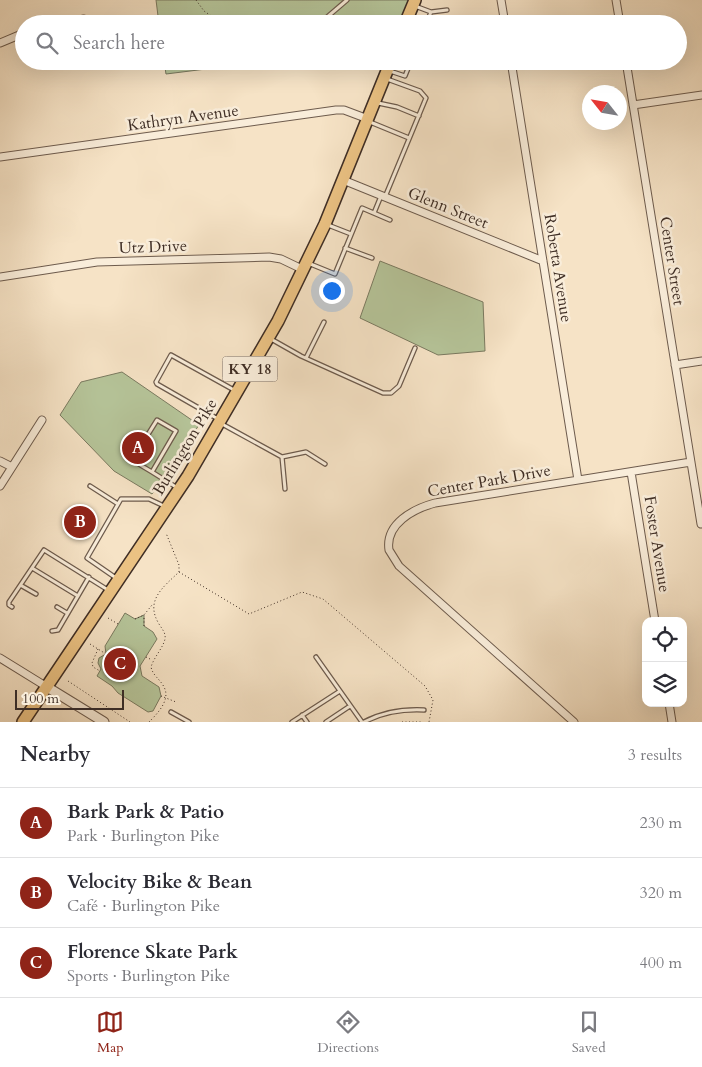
<!DOCTYPE html>
<meta charset="utf-8">
<style>
:root{--surface:#fff;--page:#f7f7f7;--text:#2b2b33;--muted:#7c7c81;--line:#e1e1e2;--accent:#8f2418}
body{margin:0;font-family:Cardo,serif;background:var(--page);color:var(--text)}
.controls{position:absolute;right:15px;bottom:15px;display:grid;overflow:hidden;border-radius:10px;box-shadow:0 5px 20px #0002}
.controls button{width:45px;height:45px;display:grid;place-items:center;padding:0;border:0;border-bottom:1px solid var(--line);background:var(--surface);color:var(--text);font:25px sans-serif}
.compass{position:absolute;left:582px;top:85px;width:45px;height:45px;border-radius:50%;background:var(--surface);box-shadow:0 5px 20px #0002;rotate:301deg}
.scale{position:absolute;left:15px;bottom:12px;width:109px;box-sizing:border-box;padding-left:5px;border:2px solid #3f2e25;border-top:0;font-size:14px;line-height:18px;white-space:nowrap;color:#3f2e25;-webkit-text-stroke:4px #f9edda;paint-order:stroke}
.you{position:absolute;left:331px;top:290px;width:18px;height:18px;margin:-12px;border:4px solid #fff;border-radius:50%;background:#1a73e8;box-shadow:0 0 0 8px #1a73e833}
.badge{display:grid;place-items:center;width:32px;height:32px;border-radius:50%;background:var(--accent);color:#fff;font-size:16px;font-weight:700}
.pin{position:absolute;translate:-50% -50%;border:2px solid #fff;box-shadow:0 1px 5px #0006}
.list{margin:0;padding:0;list-style:none}
h2{display:flex;justify-content:space-between;align-items:center;height:65px;margin:0;padding:0 20px;font-size:21px}
h2 small{font-size:16px;font-weight:400;color:var(--muted)}
.list li{display:grid;grid-template-columns:32px 1fr auto;gap:15px;align-items:center;box-sizing:border-box;height:70px;padding:0 20px;border-top:1px solid var(--line)}
.list b{display:block;font-size:19px;white-space:nowrap}
.list p{margin:0;font-size:16px;white-space:nowrap;color:var(--muted)}
.list em{font-size:16px;font-style:normal;color:var(--muted)}
.icon{flex:none;width:28px;height:28px;fill:none;stroke:currentColor;stroke-width:2;stroke-linecap:round;stroke-linejoin:round}
.map{position:relative;flex:none;width:702px;height:722px;overflow:hidden}
.search{position:absolute;background:var(--surface);box-shadow:0 5px 20px #0002;left:15px;right:15px;top:15px;height:55px;display:flex;align-items:center;gap:12px;box-sizing:border-box;padding:0 18px;border-radius:28px;color:var(--muted);font-size:19px}
.sheet{height:275px;background:var(--surface)}
nav{display:flex;justify-content:space-around;align-items:center;box-sizing:border-box;height:70px;border-top:1px solid var(--line);background:var(--surface);font-size:14px;color:var(--muted)}
nav a{display:grid;justify-items:center;gap:2px}
nav .on{color:var(--accent)}
.map>svg:first-child{display:block}
.green{fill:#b6c59a;stroke:#7a7a60}
.lines{fill:none;stroke-linecap:round;stroke-linejoin:round}
.service-casing{stroke:#6d5b4d;stroke-width:5.5}
.minor-casing{stroke:#6d5b4d;stroke-width:9}
.tertiary-casing{stroke:#6d5b4d;stroke-width:11}
.primary-casing{stroke:#3f2e25;stroke-width:14}
.path{stroke:#3f2e25;stroke-width:1;stroke-dasharray:1 2.5;stroke-linecap:butt}
.service{stroke:#f9edda;stroke-width:3}
.minor{stroke:#f9edda;stroke-width:7}
.tertiary{stroke:#f9edda;stroke-width:9}
.primary{stroke:#ebc283;stroke-width:11}
.labels{text-anchor:middle;dominant-baseline:central;stroke-width:5;stroke-linejoin:round;paint-order:stroke}
.shield{fill:#f9edda;stroke:#77675b;stroke-width:1}
.shield-label{font-size:15px;font-weight:bold;fill:#3f2e25}
.street-label{font-size:16px;fill:#3f2e25;stroke:#f9edda}
</style>
<div class="map">
<svg width="702" height="722" viewBox="0 0 702 722">
<rect width="100%" height="100%" fill="#f6e3c6"/>
<filter id="stains"><feTurbulence type="fractalNoise" baseFrequency=".004" numOctaves="4"/><feColorMatrix values="0 0 0 0 .2 0 0 0 0 .09 0 0 0 0 .02 0 0 0 .5 -.17"/></filter>
<radialGradient id="worn" r=".72"><stop offset=".6" stop-color="#630" stop-opacity="0"/><stop offset="1" stop-color="#630" stop-opacity=".3"/></radialGradient>
<path class="green" d="M156 0H415L405 24H159Z
M164 61H270L166 74Z
M380 261 483 302 485 351 438 355 360 318Z
M122 372 199 425 152 494 114 471 60 415 81 382Z
M125 613 135 619 144 615V626L153 632 157 639 140 666 142 676 159 687 161 696 153 711 148 712 118 693 112 686 97 676 101 669 98 663 99 658 106 654 105 646Z"/>
<g class="lines">
<g class="service-casing">
<path id="service" d="M415 6 431 12 426 24
M431 12 447 10
M319 24 347 0
M390 71 405 76 411 61
M378 103 397 107 419 116
M370 122 409 138
M385 197 426 98 420 91 387 79
M374 213 381 196
M328 225 351 234
M345 248 372 258
M308 263 335 274 362 208 390 220
M271 339 301 356 383 393H391L399 386 415 348
M306 358 324 322
M218 419 157 384 156 382 171 355 234 390
M222 424 282 457 306 452 325 464
M282 457 285 489
M152 472 132 460 157 420 176 431 152 472 176 487
M90 486 118 504
M32 568 78 596
M116 578 87 558 121 499H149L164 506
M22 586 36 594
M12 607 9 605V602L44 550 108 590
M57 607 67 613
M52 631 58 630 89 577
M316 657 362 722
M171 712 189 722
M302 715 307 722
M292 722 340 691
M326 722 350 706
M364 722C383 712 403 709 424 710"/>
</g>
<g class="minor-casing">
<path id="minor" d="M501 0 505 24
M616 0 620 24
M62 24 84 19
M0 43 24 33
M511 61 578 480
M626 61 701 524
M633 105 702 95
M0 157 336 110H344L368 119
M343 180 543 261
M0 277 97 262 269 257 281 259 304 270
M675 365 702 361
M0 461 12 467
M631 472 655 621
M0 486 42 420
M0 658 47 687
M669 703 672 722
M574 722 399 566 389 550C385 524 413 509 435 503L691 462"/>
</g>
<g class="tertiary-casing">
<path id="tertiary" d="M47 687 104 722"/>
</g>
<g class="primary-casing">
<path id="primary" d="M405 24 415 0
M23 722 188 476 278 321 325 224 391 61"/>
</g>
<path class="path" d="M196 0 204 11 223 24
M179 572 249 614 302 592 323 599 425 686 433 700 429 722
M108 618 118 624
M135 619 144 615 152 605
M144 626V616
M90 644 106 654
M98 649 92 663 93 667 100 671
M146 657 152 660
M68 681 130 722
M161 696 176 702
M149 722C157 714 171 700 164 687 160 679 153 676 151 667 154 657 163 648 165 639 166 633 162 629 159 624 145 601 162 588 179 572V565L166 533
M402 722H421"/>
<use href="#service" class="service"/>
<use href="#minor" class="minor"/>
<use href="#tertiary" class="tertiary"/>
<use href="#primary" class="primary"/>
</g>
<g class="labels">
<rect class="shield" x="222.5" y="356.5" width="55" height="25" rx="4"/>
<g class="shield-label">
<text x="250" y="369">KY 18</text>
</g>
<g class="street-label">
<text transform="translate(183 118) rotate(-8)">Kathryn Avenue</text>
<text transform="translate(448 208) rotate(22)">Glenn Street</text>
<text transform="translate(153 247) rotate(-2)">Utz Drive</text>
<text transform="translate(672 261) rotate(81)">Center Street</text>
<text transform="translate(558 268) rotate(81)">Roberta Avenue</text>
<text transform="translate(185 447) rotate(-59)">Burlington Pike</text>
<text transform="translate(489 481) rotate(-10)">Center Park Drive</text>
<text transform="translate(657 544) rotate(81)">Foster Avenue</text>
</g>
</g>
<rect width="100%" height="100%" filter="url(#stains)"/>
<rect width="100%" height="100%" fill="url(#worn)"/>
</svg>
<div class="controls">
<button><svg class="icon" aria-label="locate" viewBox="0 0 24 24"><circle cx="12" cy="12" r="6"/><path d="M12 2v4M12 18v4M2 12h4M18 12h4"/></svg></button>
<button><svg class="icon" aria-label="layers" viewBox="0 0 24 24"><path d="M12 4l9 5-9 5-9-5zM3 14l9 5 9-5"/></svg></button>
</div>
<svg class="compass" viewBox="-18 -18 36 36"><path d="M0-13l5 13h-10z" fill="#e53935"/><path d="M0 13l5-13h-10z" fill="#7c7c81"/></svg>
<div class="scale">100 m</div>
<div class="you"></div>
<div class="pin badge" style="left:138px;top:448px">A</div>
<div class="pin badge" style="left:80px;top:522px">B</div>
<div class="pin badge" style="left:120px;top:664px">C</div>
<div class="search"><svg class="icon" aria-label="search" viewBox="0 0 24 24"><circle cx="10" cy="10" r="6"/><path d="M15 15l6 6"/></svg>Search here</div>
</div>
<section class="sheet">
<h2>Nearby<small>3 results</small></h2>
<ul class="list">
<li><span class="badge">A</span><div><b>Bark Park &amp; Patio</b><p>Park · Burlington Pike</p></div><em>230 m</em></li>
<li><span class="badge">B</span><div><b>Velocity Bike &amp; Bean</b><p>Café · Burlington Pike</p></div><em>320 m</em></li>
<li><span class="badge">C</span><div><b>Florence Skate Park</b><p>Sports · Burlington Pike</p></div><em>400 m</em></li>
</ul>
</section>
<nav>
<a class="on"><svg class="icon" aria-label="map" viewBox="0 0 24 24"><path d="M3 6l6-2 6 2 6-2v14l-6 2-6-2-6 2zM9 4v14M15 6v14"/></svg>Map</a>
<a><svg class="icon" aria-label="directions" viewBox="0 0 24 24"><path d="M12 3l9 9-9 9-9-9zM9 14v-3h6M13 9l2 2-2 2"/></svg>Directions</a>
<a><svg class="icon" aria-label="saved" viewBox="0 0 24 24"><path d="M7 4h10v16l-5-4-5 4z"/></svg>Saved</a>
</nav>
